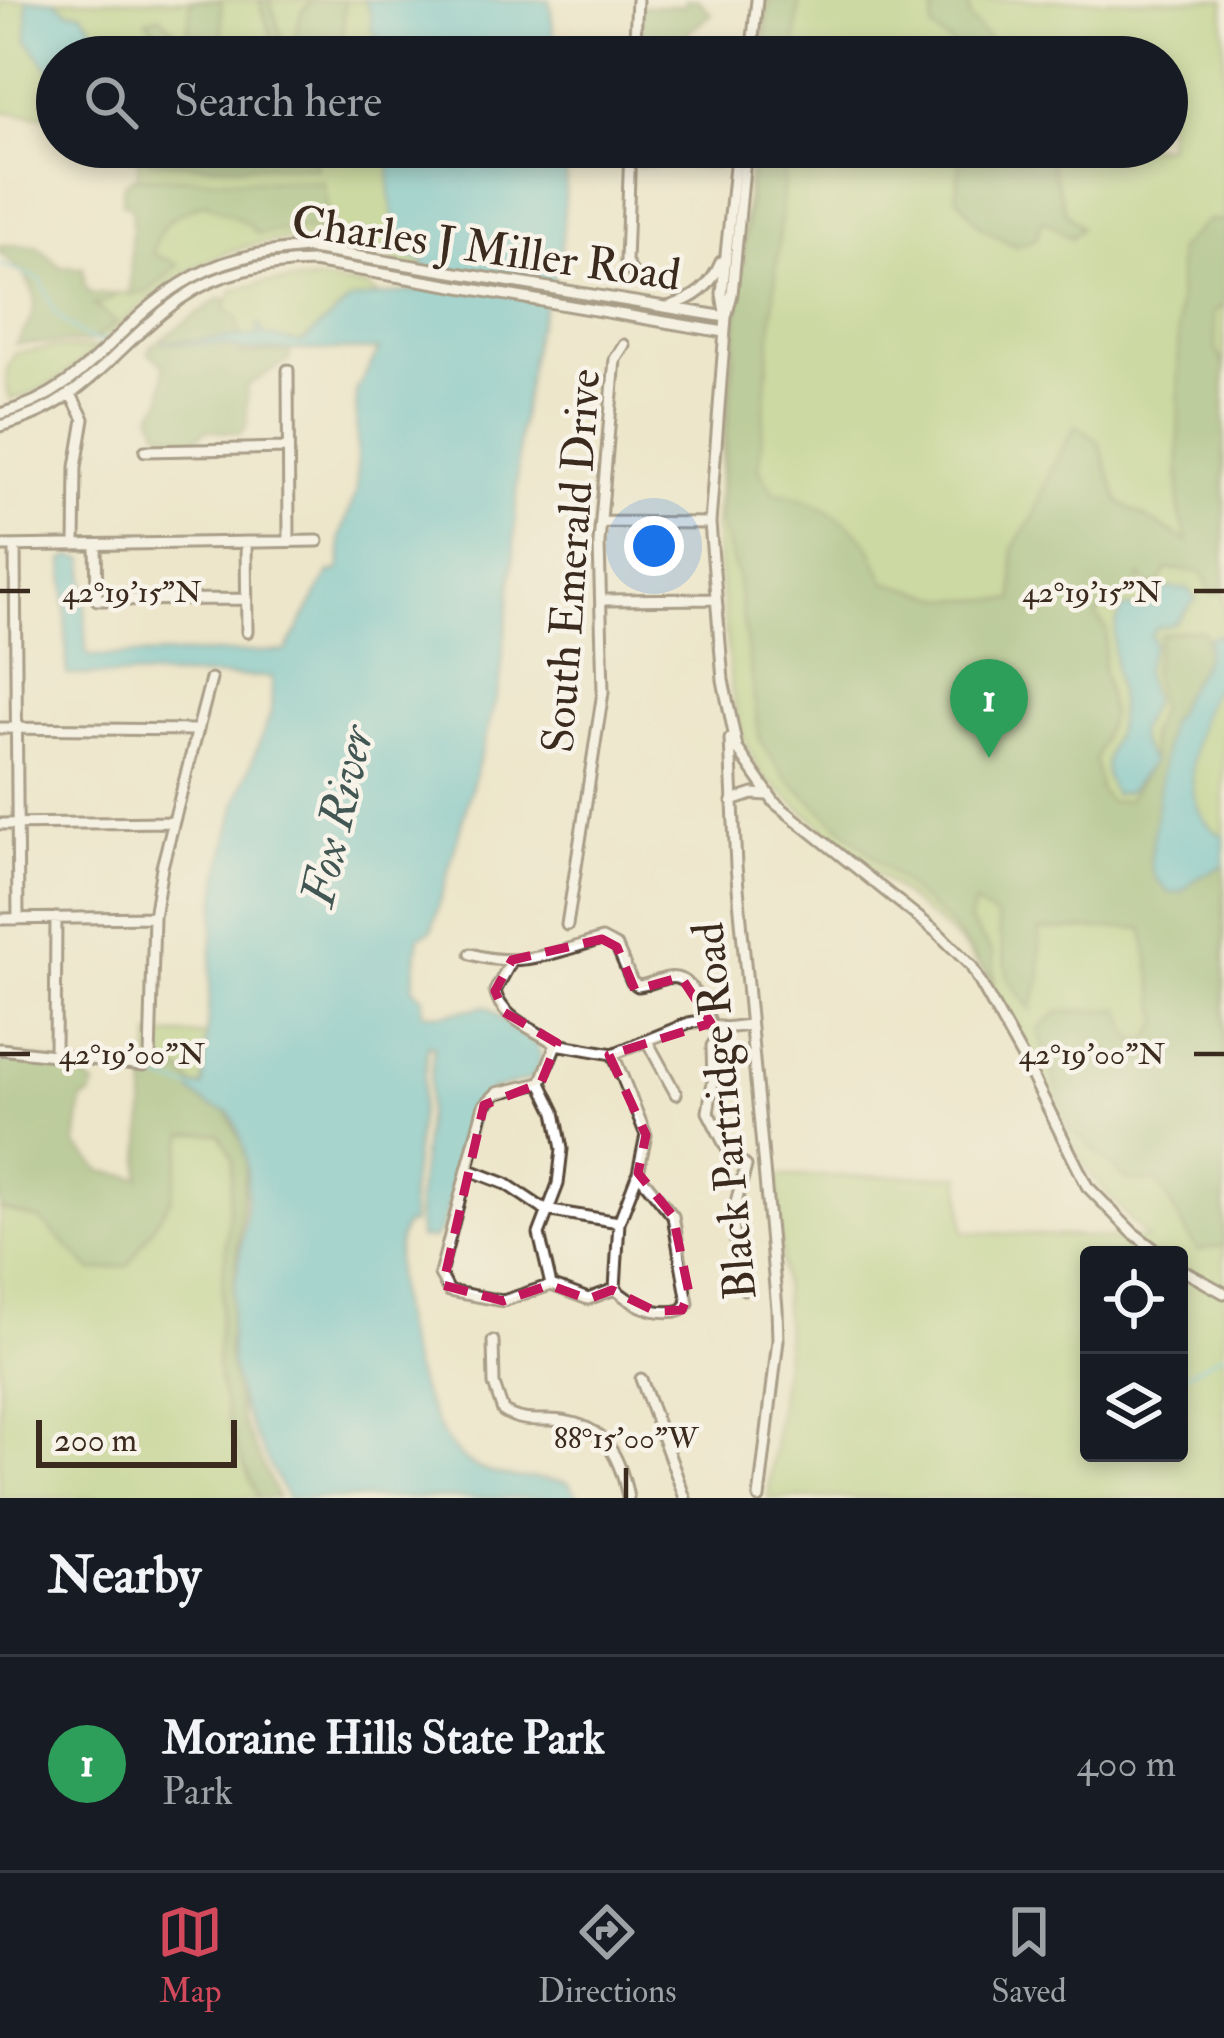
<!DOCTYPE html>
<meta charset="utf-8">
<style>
:root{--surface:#171b24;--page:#242831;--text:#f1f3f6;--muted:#9ea1a6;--line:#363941;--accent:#d1495b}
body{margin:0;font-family:"IM FELL Double Pica",serif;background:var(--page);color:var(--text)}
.controls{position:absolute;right:36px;bottom:36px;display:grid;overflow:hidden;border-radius:12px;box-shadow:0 6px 18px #0003}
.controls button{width:108px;height:108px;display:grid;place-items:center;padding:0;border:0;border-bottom:3px solid var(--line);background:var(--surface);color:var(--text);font:60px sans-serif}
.scale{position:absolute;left:36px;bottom:30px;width:201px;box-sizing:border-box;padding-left:12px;border:6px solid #3b2a1e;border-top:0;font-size:33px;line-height:42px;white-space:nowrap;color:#3b2a1e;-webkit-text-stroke:9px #f7f3e8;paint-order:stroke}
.you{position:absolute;left:654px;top:546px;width:42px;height:42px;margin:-30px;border:9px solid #fff;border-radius:50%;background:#1a73e8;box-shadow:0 0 0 18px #1a73e833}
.badge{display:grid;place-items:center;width:78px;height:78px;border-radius:50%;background:var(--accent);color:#fff;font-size:39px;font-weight:700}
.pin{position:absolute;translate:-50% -99px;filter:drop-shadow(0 3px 6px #0008)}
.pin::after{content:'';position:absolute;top:63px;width:42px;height:36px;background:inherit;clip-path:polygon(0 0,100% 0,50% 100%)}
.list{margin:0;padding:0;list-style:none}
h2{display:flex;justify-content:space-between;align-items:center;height:156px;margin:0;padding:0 48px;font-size:51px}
h2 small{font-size:39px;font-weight:400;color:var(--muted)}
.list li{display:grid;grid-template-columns:78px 1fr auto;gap:36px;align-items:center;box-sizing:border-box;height:216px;padding:0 48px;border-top:3px solid var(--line)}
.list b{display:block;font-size:45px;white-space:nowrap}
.list p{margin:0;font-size:39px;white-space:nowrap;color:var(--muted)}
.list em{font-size:39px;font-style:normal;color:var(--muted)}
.icon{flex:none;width:66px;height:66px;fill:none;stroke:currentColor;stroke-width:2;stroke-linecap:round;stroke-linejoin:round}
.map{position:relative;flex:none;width:1224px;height:1498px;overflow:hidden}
.search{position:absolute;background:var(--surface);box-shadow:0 6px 18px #0003;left:36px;right:36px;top:36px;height:132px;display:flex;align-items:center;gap:30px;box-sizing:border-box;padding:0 42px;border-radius:66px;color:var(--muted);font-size:45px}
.sheet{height:372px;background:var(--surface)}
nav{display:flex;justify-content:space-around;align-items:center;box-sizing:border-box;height:168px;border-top:3px solid var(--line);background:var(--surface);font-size:33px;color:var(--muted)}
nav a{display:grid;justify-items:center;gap:6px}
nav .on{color:var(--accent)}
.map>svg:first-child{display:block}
.green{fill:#a6ca73;stroke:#707a48;stroke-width:3;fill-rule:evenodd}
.forest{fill:#84ae65;stroke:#606c42;stroke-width:3}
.water{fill:#53becf;stroke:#477476;stroke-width:3}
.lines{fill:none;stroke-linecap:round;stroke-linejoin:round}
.stream{stroke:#53becf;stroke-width:3}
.minor-casing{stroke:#564638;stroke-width:15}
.minor{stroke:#fff;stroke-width:9}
.marked{fill:none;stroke:#c2185b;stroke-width:9;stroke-dasharray:24 15;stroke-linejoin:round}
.ticks{fill:none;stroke:#3b2a1e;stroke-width:4.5}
.labels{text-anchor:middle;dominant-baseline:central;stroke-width:9;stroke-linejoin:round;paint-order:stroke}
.street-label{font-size:45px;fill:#3b2a1e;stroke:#f7f3e8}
.water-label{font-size:48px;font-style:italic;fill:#425653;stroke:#f7f3e8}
.ticks-label{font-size:30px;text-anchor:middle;fill:#3b2a1e;stroke:#f7f3e8;stroke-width:9;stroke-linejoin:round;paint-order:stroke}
</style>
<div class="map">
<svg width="1224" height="1498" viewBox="0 0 1224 1498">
<rect width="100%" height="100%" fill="#f7f3e8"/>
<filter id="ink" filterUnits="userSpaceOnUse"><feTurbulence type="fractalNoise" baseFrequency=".00833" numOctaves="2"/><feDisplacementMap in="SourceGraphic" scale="24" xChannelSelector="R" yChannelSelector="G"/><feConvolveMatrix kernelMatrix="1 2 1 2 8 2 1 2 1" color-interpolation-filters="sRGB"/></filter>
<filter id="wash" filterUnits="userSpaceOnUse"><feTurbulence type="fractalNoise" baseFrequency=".004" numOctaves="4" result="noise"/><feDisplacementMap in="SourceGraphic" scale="48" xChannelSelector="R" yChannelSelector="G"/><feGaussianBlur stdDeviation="2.7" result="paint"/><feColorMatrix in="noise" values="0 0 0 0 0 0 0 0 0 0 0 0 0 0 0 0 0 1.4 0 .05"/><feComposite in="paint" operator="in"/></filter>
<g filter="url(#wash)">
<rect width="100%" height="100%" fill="#ede6ca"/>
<path class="green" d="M0 0H364L371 14V30L383 42 386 57H57V118L0 111Z
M766 0H1224V1498H768L786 1340 777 1176H961L964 1232 1147 1239 1086 1169 983 971 961 943 762 776 744 741 732 694 715 527 751 147H1167V57H760ZM1089 1255H1179V1453H1089Z
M138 147H390L393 219 424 262V270L396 264 389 255 334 247 333 243C318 242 301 239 286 240 210 245 151 293 103 341L94 338 98 334 93 304 105 303 115 294 140 292Z
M316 280 368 287 379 296 351 301 301 343 262 335 259 329V336L239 338 240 331 225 309 233 290 262 283Z
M52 348H98C72 370 45 394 10 399 6 380 3 370 16 353Z
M151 1035H207L203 1087 149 1077Z
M185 1133H219L233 1158 216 1367 232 1435 258 1498H0V1209L41 1220 92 1271 171 1199Z"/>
<path class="forest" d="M191 0H221L223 57H169V50L146 20 160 16 180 36 188 32Z
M259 0H270L285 48 293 47 301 13 312 0H345L341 57H273V41Z
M685 0H699L712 15 689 31 686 43 690 57H639L641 6H684Z
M769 0H799L795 57H763Z
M934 0H969V17L1004 57H960L959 50 932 29Z
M126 147H315L313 159 317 168C278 162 142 172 120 151Z
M635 147H717L716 167 634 166Z
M754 147H787L759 469 774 493C806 496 849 519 868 545 875 555 879 570 885 582L947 599 1014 600 1013 548 1033 518 1051 469 1076 425 1099 442 1119 502 1188 542 1179 511 1178 249 1208 220 1224 221V305L1214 312 1216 349 1224 367V591L1211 593 1202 572 1167 569 1160 582 1150 587 1140 576 1137 590 1105 606 1096 616 1107 629 1103 667 1111 715 1095 759 1100 791 1109 802 1128 800 1152 762 1149 735 1159 709 1152 672 1160 635 1181 630 1203 631C1215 654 1198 680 1181 697L1150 864 1182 892 1196 879 1224 865V1245L1197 1251 1158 1182 1127 1180 1069 1127 1038 1029 1058 1012 1121 1009 1132 1039H1149L1160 1021 1143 928 1039 930 1041 977 1031 1009 1009 981 996 917 975 904 969 921 993 953 994 982 951 926 786 778 760 741 737 576 719 519Z
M962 147H1046L1065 211 1081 228 1070 238 1043 219 1036 239 1015 246 981 227 956 196Z
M134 177 323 182 331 232 296 229 257 234 249 225 205 203C175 214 160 220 153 253L179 265 147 292 130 295 132 207 122 204 123 185Z
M0 245 37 246 61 267 83 268 85 287 91 294H115L105 303 94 305 116 322 90 342 15 344C46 306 39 283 0 253Z
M220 298 226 299 225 309 237 318 240 354 290 351 289 360 247 386V425L240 434 207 430 191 442 158 430 152 413 163 398 164 365 148 353 150 347Z
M0 1054C36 1058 68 1060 95 1086L90 1097 82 1099 76 1145 102 1171 140 1178 146 1081 172 1078 181 1070 192 1084V1093L226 1110 247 1153 228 1351 242 1421 278 1498H258L232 1435 216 1367 233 1159 219 1134H185L171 1199 128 1266 92 1271 41 1220 0 1209Z"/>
<path class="water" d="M27 0H55L68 11 81 12 119 57H57L55 77 27 40Z
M364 0H550L556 57H386L383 42 371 30V14Z
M389 147H568L561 257 535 335 519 434 514 553 500 685 432 930 419 937 413 988 423 997V1013L443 1014 486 1006C495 1012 501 1020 509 1026 528 1041 555 1046 531 1079L491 1090 477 1101 442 1228 434 1239 419 1238 417 1202 434 1046 428 1045 410 1196 412 1224 405 1225C378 1275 419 1421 462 1458 491 1483 534 1475 568 1482L580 1498H287C264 1454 237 1410 231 1360 222 1283 273 1180 229 1112L209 1106 192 1093 193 1086 203 1087 214 919 220 873 237 801 271 712 272 677 67 675 64 560 72 556 85 559 86 651 90 656 286 651 329 572H337L341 563 340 537 357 489 356 391 379 350H240L227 345 161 342 258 336 257 325 262 328 263 335 301 343 351 300 418 290 424 262 399 253 390 192Z
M1166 588 1188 589 1196 600C1179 614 1182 627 1157 627L1151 634 1154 644 1144 673 1153 700C1140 732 1129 729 1152 762L1128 792 1114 794C1092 757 1119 744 1119 711 1120 676 1104 641 1123 608L1146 607 1154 595Z
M1224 634C1224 646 1224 660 1224 672 1222 682 1215 688 1210 697 1191 736 1177 814 1224 836V865L1196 879 1182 892 1169 893 1156 879 1150 864 1168 722C1180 713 1176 706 1183 695 1196 675 1208 662 1208 637Z"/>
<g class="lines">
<path class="stream" d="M0 264 41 280 55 313 81 335 100 343 106 338
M0 1059 157 1079 193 1089
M1181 1377 1224 1353"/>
</g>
</g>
<g filter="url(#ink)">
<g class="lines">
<g class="minor-casing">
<path id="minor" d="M634 57 637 0
M751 57 757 0
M630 147 626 262 633 274
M746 147 732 294 726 317 710 523 723 680 737 748 775 803 938 933 971 966 1026 1064 1087 1186 1132 1232 1162 1255
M668 307C695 298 710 288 721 262
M725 312 722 294 737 147
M288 370 289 541
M70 393 84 419 76 467 75 545
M0 414C88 391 111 328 181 284 220 259 260 252 305 248L726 317
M0 426C89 403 112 347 180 299 220 271 265 263 313 262L724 332
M145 451 287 448
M602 522 710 523
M246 542 247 632
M96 545 97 600 246 599
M0 546 318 541
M15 546 18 919
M602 600 715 599
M0 728 195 730
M730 739 736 866 777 1309 778 1340 759 1498
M732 801 753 794 767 795
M0 824 172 822
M0 919 154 917
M567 925 603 692 599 543 615 359 624 345
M471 954C518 969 557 952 602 939L617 947 632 982 638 986C649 985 657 980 667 978 692 973 701 1005 711 1023
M512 960 495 991C501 1019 535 1029 556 1044L541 1083 497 1093 484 1105 440 1274 449 1291 503 1301 551 1285
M724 1028 712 1046 713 1082 708 1112 727 1149 746 1166C741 1186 731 1211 734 1233 737 1254 750 1267 744 1289
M647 1041 676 1094
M556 1044 613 1054 689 1023 700 1021 724 1028 750 1025
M0 1049 144 1065 150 1059 154 917 162 867 211 679
M613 1054 646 1135 638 1173 619 1222 615 1289
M55 1055 56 918
M541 1083 555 1112 562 1149 558 1184 539 1234 551 1285
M467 1169 506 1184 545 1210 619 1222
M1179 1268 1224 1293
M551 1285 588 1299 615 1289
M615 1289C634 1306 657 1316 682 1310L688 1303 673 1216 638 1173
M493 1341 494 1384 503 1411C518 1421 532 1420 549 1420 601 1421 619 1450 628 1498
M641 1379 685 1498"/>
</g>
<use href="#minor" class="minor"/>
</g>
</g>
<path d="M0 0H1224V1498H0ZM602 939 617 947 635 990 681 977 711 1023 609 1055 646 1135 638 1173 673 1216 689 1293 682 1310 655 1311 612 1290 588 1299 549 1285 503 1301 443 1285 484 1105 541 1083 557 1043 504 1012 495 991 512 960Z" fill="#ede6ca" fill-opacity=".55" fill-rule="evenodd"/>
<path class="marked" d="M602 939 617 947 635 990 681 977 711 1023 609 1055 646 1135 638 1173 673 1216 689 1293 682 1310 655 1311 612 1290 588 1299 549 1285 503 1301 443 1285 484 1105 541 1083 557 1043 504 1012 495 991 512 960Z"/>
<path class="ticks" d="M0 591H30M1194 591H1224M0 1054H30M1194 1054H1224M626 1468V1498"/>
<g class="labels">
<g class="street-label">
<text transform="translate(486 249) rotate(8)">Charles J Miller Road</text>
<text transform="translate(572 561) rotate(-86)">South Emerald Drive</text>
<text transform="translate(725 1111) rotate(-95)">Black Partridge Road</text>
</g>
<g class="water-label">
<text transform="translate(338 816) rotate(-77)">Fox River</text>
</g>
</g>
<g class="ticks-label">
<text x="132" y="602">42°19'15"N</text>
<text x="1092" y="602">42°19'15"N</text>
<text x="132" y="1064">42°19'00"N</text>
<text x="1092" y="1064">42°19'00"N</text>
<text x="626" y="1448">88°15'00"W</text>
</g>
</svg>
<div class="controls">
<button><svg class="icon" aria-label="locate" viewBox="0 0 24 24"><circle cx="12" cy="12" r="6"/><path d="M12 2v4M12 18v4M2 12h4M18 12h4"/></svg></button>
<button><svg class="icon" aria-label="layers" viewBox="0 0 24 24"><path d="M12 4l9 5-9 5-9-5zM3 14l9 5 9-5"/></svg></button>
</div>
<div class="scale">200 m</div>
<div class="you"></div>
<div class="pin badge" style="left:989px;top:758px;background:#2e9e5b">1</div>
<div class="search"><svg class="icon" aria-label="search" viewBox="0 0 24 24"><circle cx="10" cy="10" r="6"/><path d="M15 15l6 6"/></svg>Search here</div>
</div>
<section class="sheet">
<h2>Nearby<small></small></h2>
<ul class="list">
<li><span class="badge" style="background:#2e9e5b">1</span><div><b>Moraine Hills State Park</b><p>Park</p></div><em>400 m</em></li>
</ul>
</section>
<nav>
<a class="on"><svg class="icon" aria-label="map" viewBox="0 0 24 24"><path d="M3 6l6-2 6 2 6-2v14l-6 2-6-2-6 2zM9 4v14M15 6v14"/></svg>Map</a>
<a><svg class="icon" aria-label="directions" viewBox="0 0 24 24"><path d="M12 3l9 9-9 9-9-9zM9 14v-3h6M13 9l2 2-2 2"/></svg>Directions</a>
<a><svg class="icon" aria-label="saved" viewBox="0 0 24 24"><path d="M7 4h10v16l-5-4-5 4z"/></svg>Saved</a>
</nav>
